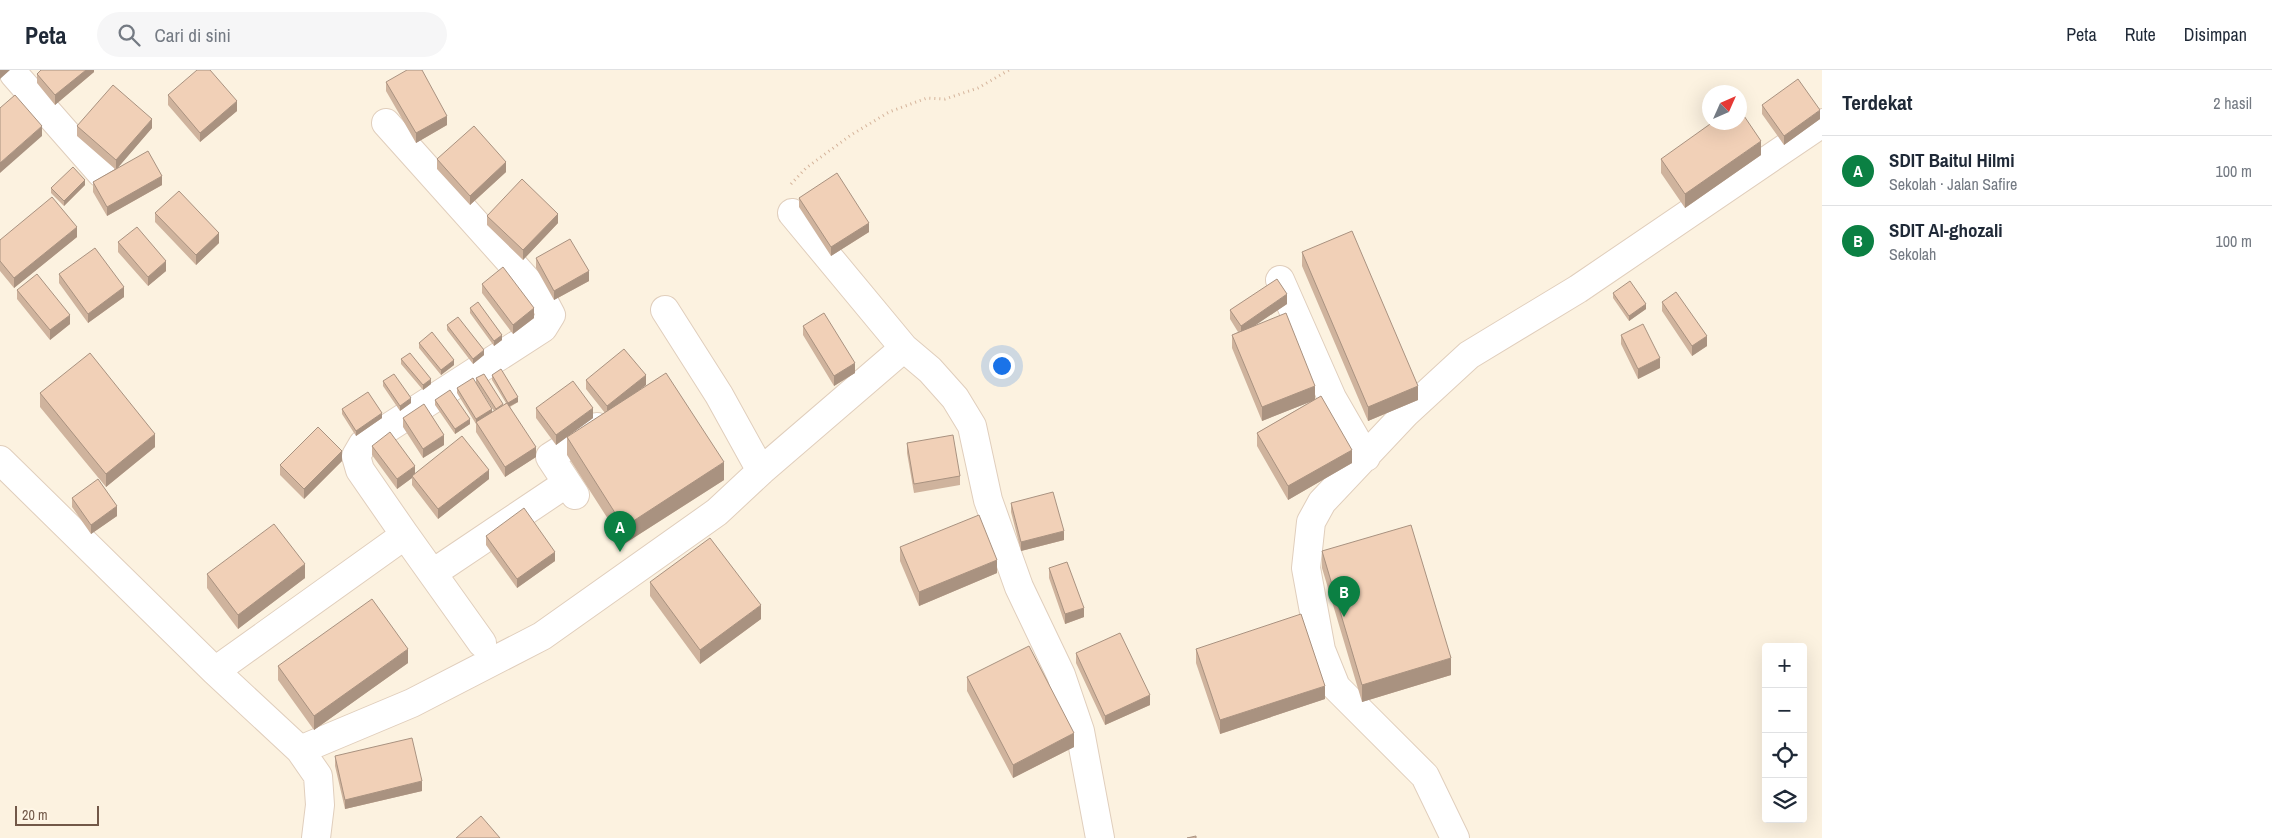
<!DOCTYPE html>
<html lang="id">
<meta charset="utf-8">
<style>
:root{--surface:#fff;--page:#f6f6f7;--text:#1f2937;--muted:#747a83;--line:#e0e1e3;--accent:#0b8043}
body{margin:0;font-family:"Archivo Narrow",sans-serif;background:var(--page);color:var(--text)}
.controls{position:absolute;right:15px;bottom:15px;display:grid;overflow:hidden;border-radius:5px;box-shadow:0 5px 20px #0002}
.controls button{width:45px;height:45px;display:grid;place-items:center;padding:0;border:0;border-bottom:1px solid var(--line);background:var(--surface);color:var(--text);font:25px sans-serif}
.compass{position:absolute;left:1702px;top:15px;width:45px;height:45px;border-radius:50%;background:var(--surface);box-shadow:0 5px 20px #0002;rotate:45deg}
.scale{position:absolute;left:15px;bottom:12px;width:84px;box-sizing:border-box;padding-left:5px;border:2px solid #725848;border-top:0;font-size:14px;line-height:18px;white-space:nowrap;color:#725848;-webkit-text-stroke:4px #fff6e6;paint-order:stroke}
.you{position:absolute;left:1001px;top:295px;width:18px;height:18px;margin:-12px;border:4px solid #fff;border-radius:50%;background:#1a73e8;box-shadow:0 0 0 8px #1a73e833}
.badge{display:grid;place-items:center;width:32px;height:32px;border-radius:50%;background:var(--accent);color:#fff;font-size:16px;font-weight:700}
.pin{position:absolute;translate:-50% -41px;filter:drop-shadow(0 1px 2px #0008)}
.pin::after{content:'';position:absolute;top:26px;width:18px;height:15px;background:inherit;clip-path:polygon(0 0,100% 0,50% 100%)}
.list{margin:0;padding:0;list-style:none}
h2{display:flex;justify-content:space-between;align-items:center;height:65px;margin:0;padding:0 20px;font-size:21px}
h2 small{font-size:16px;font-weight:400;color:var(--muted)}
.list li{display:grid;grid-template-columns:32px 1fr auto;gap:15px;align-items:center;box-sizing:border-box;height:70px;padding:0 20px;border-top:1px solid var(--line)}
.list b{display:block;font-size:19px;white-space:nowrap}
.list p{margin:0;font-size:16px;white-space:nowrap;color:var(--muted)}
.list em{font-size:16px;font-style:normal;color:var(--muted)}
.icon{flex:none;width:28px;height:28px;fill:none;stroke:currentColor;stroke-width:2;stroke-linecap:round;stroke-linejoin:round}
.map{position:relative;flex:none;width:1822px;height:768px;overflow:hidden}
header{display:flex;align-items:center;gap:30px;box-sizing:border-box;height:70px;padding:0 25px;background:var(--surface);border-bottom:1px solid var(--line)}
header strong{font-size:24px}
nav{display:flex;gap:28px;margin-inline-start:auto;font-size:18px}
.search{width:350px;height:45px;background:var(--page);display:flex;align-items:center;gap:12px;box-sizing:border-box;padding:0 18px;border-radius:28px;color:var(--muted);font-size:19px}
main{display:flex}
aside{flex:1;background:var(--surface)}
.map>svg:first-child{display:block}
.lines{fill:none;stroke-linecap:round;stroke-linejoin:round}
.minor-casing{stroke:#e0cebc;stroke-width:30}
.path{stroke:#d5b49b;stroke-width:3;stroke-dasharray:1 4;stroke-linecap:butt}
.minor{stroke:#fff;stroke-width:28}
.wall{fill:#cfb39d}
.shaded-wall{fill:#a99280}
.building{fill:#f1d0b7;stroke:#a99280}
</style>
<header>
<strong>Peta</strong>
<div class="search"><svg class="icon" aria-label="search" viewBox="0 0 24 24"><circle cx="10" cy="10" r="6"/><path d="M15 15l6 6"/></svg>Cari di sini</div>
<nav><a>Peta</a><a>Rute</a><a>Disimpan</a></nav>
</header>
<main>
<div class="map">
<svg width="1822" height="768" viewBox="0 0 1822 768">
<rect width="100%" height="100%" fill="#fcf2e0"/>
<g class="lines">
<g class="minor-casing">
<path id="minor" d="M14 4 101 103
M792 143 904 278 930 300 955 328 972 356 988 430 1019 517 1061 605 1080 661 1100 768
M1280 210 1332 328 1366 387
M665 240 719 325 761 401
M0 390 215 601 300 680 318 706 320 735 316 768
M575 425 550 387 597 357
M405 465 482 573
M433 503 567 413
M215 601 405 465 360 400 356 386 363 374 543 258 551 245 541 226 386 53
M300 680 412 633 542 566 717 442 761 401 904 278
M1455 768 1425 706 1336 617 1321 580 1306 498 1311 452 1322 432 1406 343 1469 285 1578 219 1822 53"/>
</g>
<path class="path" d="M791 114 806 98 851 65 889 42 927 28 945 29 978 18 1009 0"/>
<use href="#minor" class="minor"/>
</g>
<path class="wall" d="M94 0V2L55 35 37 13V4Z
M386 12 447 55 416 73 386 21Z
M168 25 237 41 200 72 168 35Z
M1762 35 1820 49 1784 75 1762 44Z
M77 56 152 58 116 99 162 115 107 146 93 122V112L115 99 77 66Z
M1761 85 1685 138 1661 103V89Z
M437 89 506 102 470 135 437 99Z
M85 115 64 136 51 123V118Z
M799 128 869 162 831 186 799 137Z
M155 143 219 173 196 195 155 152Z
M487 146 558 153 523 190 487 155Z
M77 167 14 218 0 201V170Z
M118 172 166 201 148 216 118 182Z
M1302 182 1418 330 1368 351 1302 196Z
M536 188 589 211 554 230 536 198Z
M59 204 124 227 88 253 59 213Z
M482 214 534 248 513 264 482 223Z
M17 220 70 254 50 270 17 229Z
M1613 223 1646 239 1629 251 1613 228Z
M1662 232 1707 276 1692 286 1662 241Z
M1287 234 1255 255 1315 329 1352 393 1288 430 1257 376V363L1312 331 1262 351 1232 278V265L1238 262 1230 249V240Z
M470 238 502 270 494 276 470 243Z
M447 255 484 285 473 294 447 260Z
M803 256 855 303 834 316 803 265Z
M1621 265 1660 298 1638 309 1621 274Z
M419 273 454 295 441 305 419 278Z
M401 289 431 314 423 320 401 294Z
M492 305 518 332 510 337 536 387 505 407 476 362V354L457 323V318L492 342 494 341 476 313V308L503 335 506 333 492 310Z
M586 310 646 315 634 324 724 410 624 474 567 385V367L605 343 586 319Z
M383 311 411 333 400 341 383 316Z
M40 323 155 377 106 417 40 337Z
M435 330 470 354 455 364 435 335Z
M536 338 593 348 556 375 536 348Z
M342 339 382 348 356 366 342 344Z
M403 348 444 375 423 388 403 357Z
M907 373 960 406V415L914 423 907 383Z
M372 376 415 404 489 409 438 449 412 415V408L397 419 372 385Z
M342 391 304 429 280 405V395Z
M72 428 117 446 91 464 72 437Z
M1011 433 1064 470 1021 481 1011 442Z
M486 466 555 491 517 518 486 475Z
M900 477 997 503 919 536 900 491Z
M1322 481 1451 605 1362 632 1322 498Z
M1049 498 1084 547 1065 554 1049 508Z
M207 504 305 508 238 559 207 518Z
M650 512 761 549 700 594 650 526Z
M1196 579 1325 629 1220 664 1196 593Z
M1076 583 1150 635 1105 655 1076 593Z
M408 593 314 660 278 610V596Z
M967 607 1074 677 1013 708 967 621Z
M335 686 422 721 345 739 335 696Z"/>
<path class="shaded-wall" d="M0 0H10L0 9Z
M86 0H94V2L55 35V25Z
M237 31V41L200 72V63Z
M1820 40V49L1784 75V66Z
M447 46V55L416 73V63Z
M152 49V58L116 100V90Z
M42 56V66L0 103V93Z
M1761 71V85L1685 138V124Z
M506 92V102L470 135V126Z
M162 106V115L107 146V137Z
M85 110V115L64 136V131Z
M558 144V153L523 190V180Z
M869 153V162L831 186V177Z
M77 157V167L14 218V208Z
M219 163V173L196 195V185Z
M166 191V201L148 216V207Z
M589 201V211L554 230V221Z
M124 217V227L88 253V244Z
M1287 224V234L1241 265V256Z
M1646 234V239L1629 251V246Z
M534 238V248L513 264V255Z
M70 245V254L50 270V260Z
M502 265V270L494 276V271Z
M1707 266V276L1692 286V276Z
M484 280V285L473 294V289Z
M1660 288V298L1638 309V299Z
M454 290V295L441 305V300Z
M855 293V303L834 316V306Z
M646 305V315L607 345V336Z
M431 309V314L423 320V315Z
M1315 316V330L1262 351V337Z
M1418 316V330L1368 351V337Z
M518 327V332L508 337V333Z
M411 328V333L400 341V336Z
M593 338V348L556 375V365Z
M492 339V344L476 353V349Z
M382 343V348L356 366V361Z
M470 349V354L455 364V359Z
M155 364V377L106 417V404Z
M444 365V375L423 388V379Z
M536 377V387L505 407V397Z
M1352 380V393L1288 430V416Z
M342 381V391L304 429V419Z
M724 392V410L624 474V457Z
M415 396V406H412V408L397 419V409Z
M489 400V409L438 449V439Z
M117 436V446L91 464V455Z
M1064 461V470L1021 481V472Z
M555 482V491L517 518V509Z
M997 490V503L919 536V522Z
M305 494V508L238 559V545Z
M761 535V549L700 594V580Z
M1084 538V547L1065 554V544Z
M408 579V593L314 660V646Z
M1451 588V605L1362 632V615Z
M1325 616V629L1220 664V650Z
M1150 625V635L1105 655V646Z
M1074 663V677L1013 708V695Z
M422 711V721L345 739V730Z"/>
<path class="building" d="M41 0H86L55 25 37 4Z
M197 0H210L237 31 200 63 168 25Z
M407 0H422L447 46 416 63 386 12Z
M1798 9 1820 40 1784 66 1762 35Z
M113 15 152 49 116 90 77 56Z
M15 25 42 56 0 93V38Z
M1740 40 1761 71 1685 124 1661 89 1713 52H1740Z
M474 56 506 92 470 126 437 89Z
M148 81 162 106 107 137 93 112Z
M73 97 85 110 64 131 51 118Z
M837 103 869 153 831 177 799 128Z
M522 109 558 144 523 180 487 146Z
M179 121 219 163 196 185 155 143Z
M52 127 77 157 14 208 0 191V170Z
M137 157 166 191 148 207 118 172Z
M1352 161 1418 316 1368 337 1302 182Z
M570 169 589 201 554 221 536 188Z
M95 178 124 217 88 244 59 204Z
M503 197 534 238 513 255 482 214Z
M37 204 70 245 50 260 17 220Z
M1277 209 1287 224 1241 256 1230 240Z
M1630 211 1646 234 1629 246 1613 223Z
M1676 222 1707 266 1692 276 1662 232Z
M478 232 502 265 494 271 470 238Z
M824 243 855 293 834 306 803 256Z
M1286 243 1315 316 1262 337 1232 265Z
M458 247 484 280 473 289 447 255Z
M1643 254 1660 288 1638 299 1621 265Z
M432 262 454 290 441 300 419 273Z
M624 279 646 305 607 336 586 310Z
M90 283 155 364 106 404 40 323Z
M410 283 431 309 423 315 401 289Z
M501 299 518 327 508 333 492 305Z
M666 303 724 392 624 457 567 367Z
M394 304 411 328 400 336 383 311Z
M484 304 503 334 496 339 476 308Z
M473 308 492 339 476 349 457 318Z
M573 311 593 338 556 365 536 338Z
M450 320 470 349 455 359 435 330Z
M368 322 382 343 356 361 342 339Z
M1321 326 1352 380 1288 416 1257 363Z
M507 333 536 377 505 397 476 352Z
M424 334 444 365 423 379 403 348Z
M318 357 342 381 304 419 280 395Z
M390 362 415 396 397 409 372 376Z
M953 365 960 406 914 414 907 373Z
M462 366 489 400 438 439 412 406Z
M98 409 117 436 91 455 72 428Z
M1053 422 1064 461 1021 472 1011 433Z
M524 438 555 482 517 509 486 466Z
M979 445 997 490 919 522 900 477Z
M274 454 305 494 238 545 207 504Z
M1411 455 1451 588 1362 615 1322 481Z
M710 468 761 535 700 580 650 512Z
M1067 492 1084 538 1065 544 1049 498Z
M372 529 408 579 314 646 278 596Z
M1301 544 1325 616 1220 650 1196 579Z
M1120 563 1150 625 1105 646 1076 583Z
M1029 576 1074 663 1013 695 967 607Z
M412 668 422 711 345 730 335 686Z
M481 746 500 768H456Z
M1196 766V768H1187Z"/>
</svg>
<div class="controls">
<button>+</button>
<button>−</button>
<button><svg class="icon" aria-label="locate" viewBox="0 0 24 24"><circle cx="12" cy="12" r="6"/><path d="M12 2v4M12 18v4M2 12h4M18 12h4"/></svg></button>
<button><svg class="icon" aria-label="layers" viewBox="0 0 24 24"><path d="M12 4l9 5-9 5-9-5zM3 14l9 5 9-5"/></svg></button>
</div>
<svg class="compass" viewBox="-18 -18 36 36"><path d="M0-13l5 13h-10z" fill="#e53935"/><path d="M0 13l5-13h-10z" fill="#747a83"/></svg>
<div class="scale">20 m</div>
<div class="you"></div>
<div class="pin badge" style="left:620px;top:482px">A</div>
<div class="pin badge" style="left:1344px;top:547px">B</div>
</div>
<aside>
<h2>Terdekat<small>2 hasil</small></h2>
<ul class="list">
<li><span class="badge">A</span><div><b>SDIT Baitul Hilmi</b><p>Sekolah · Jalan Safire</p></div><em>100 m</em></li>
<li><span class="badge">B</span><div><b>SDIT Al-ghozali</b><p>Sekolah</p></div><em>100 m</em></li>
</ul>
</aside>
</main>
